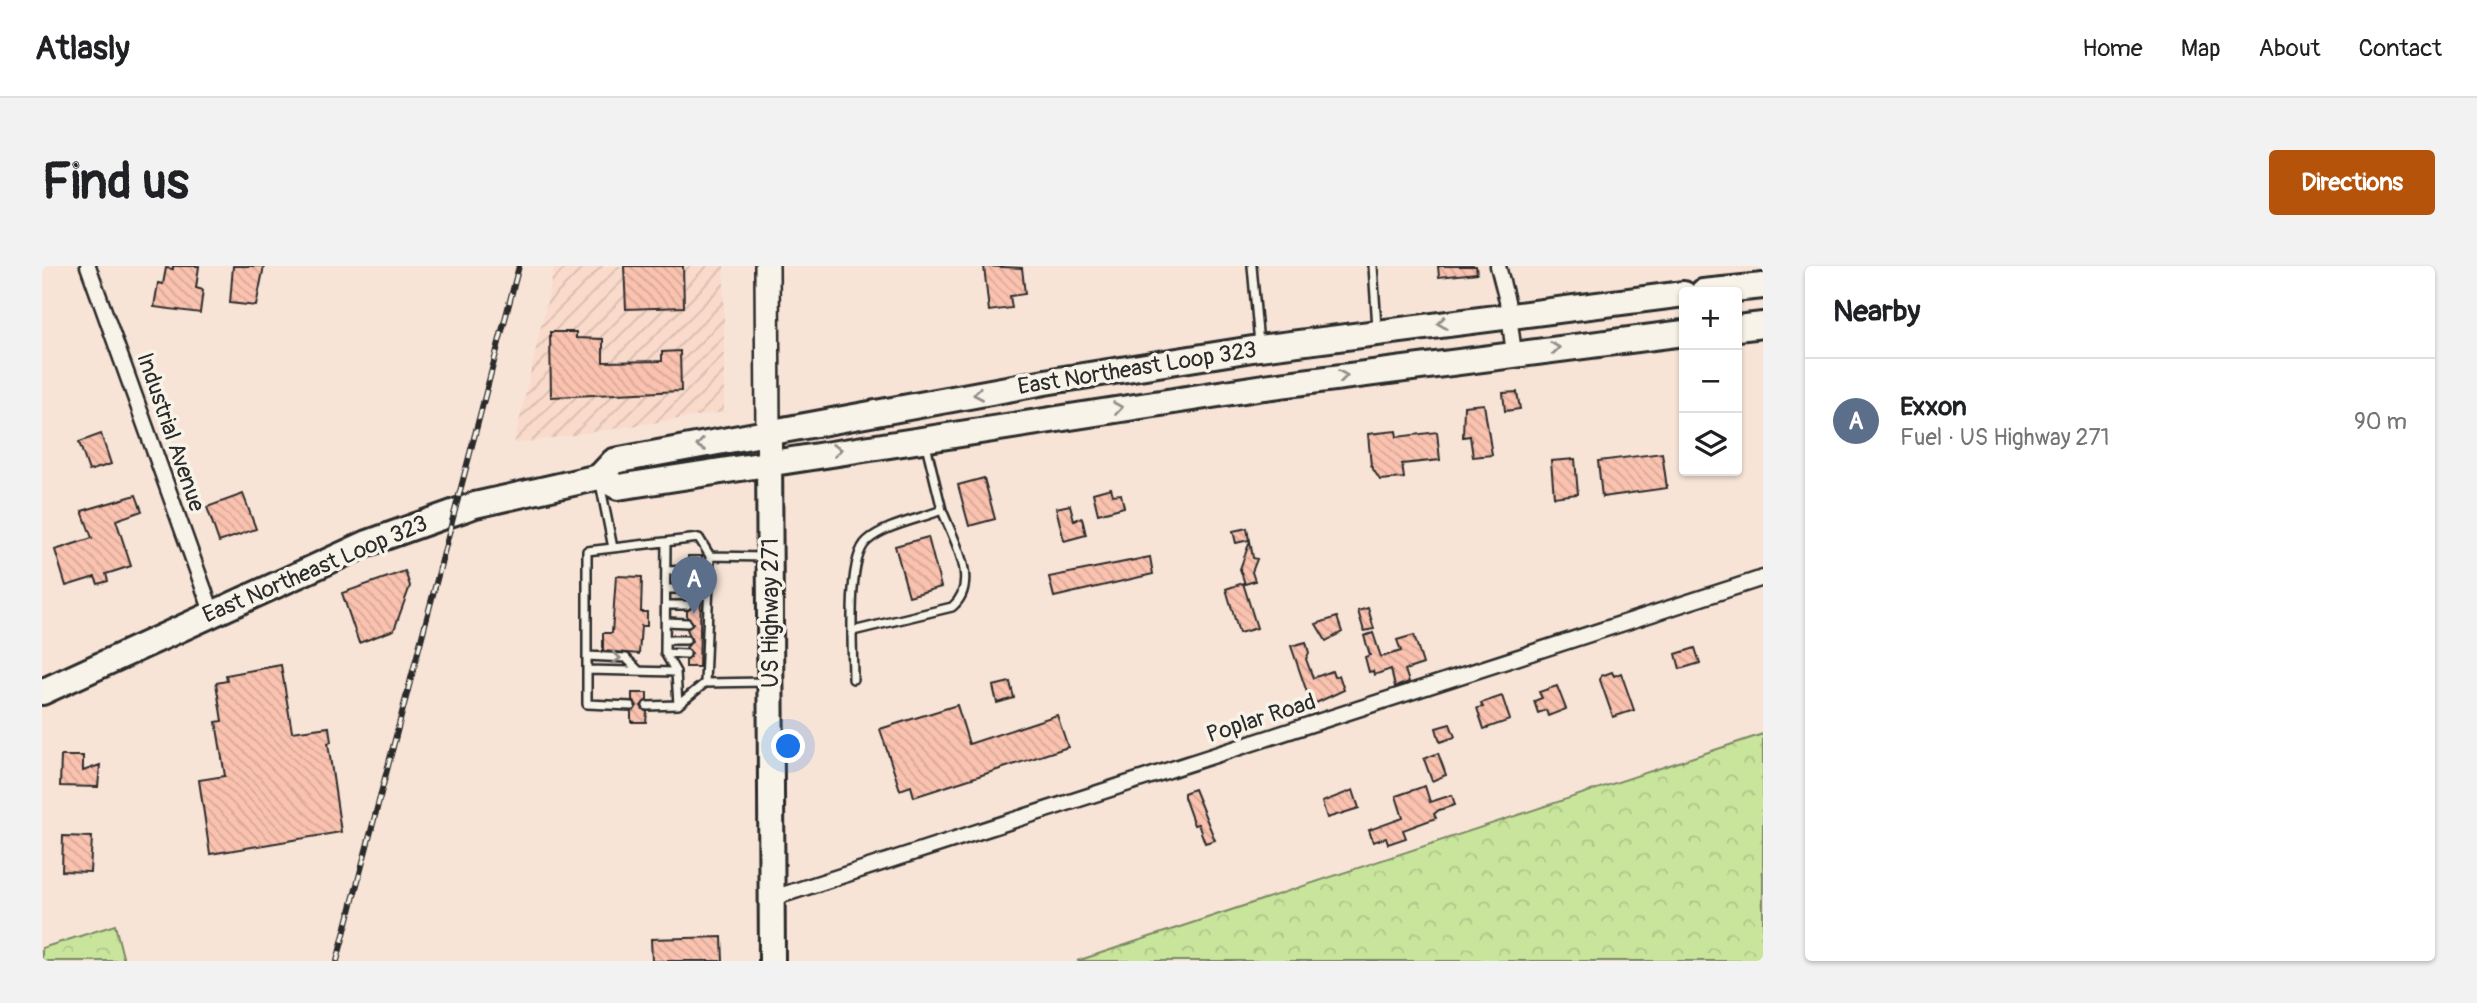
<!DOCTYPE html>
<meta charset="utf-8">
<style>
:root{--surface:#fff;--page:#f2f2f2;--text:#202124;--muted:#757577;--line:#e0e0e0;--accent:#b45309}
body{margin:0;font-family:Pangolin,sans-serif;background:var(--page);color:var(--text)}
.controls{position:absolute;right:21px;top:21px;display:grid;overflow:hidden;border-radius:7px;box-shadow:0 2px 5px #0004}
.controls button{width:63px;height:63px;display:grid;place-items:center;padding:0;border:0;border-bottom:2px solid var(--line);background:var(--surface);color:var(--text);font:35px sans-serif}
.you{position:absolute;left:747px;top:481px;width:24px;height:24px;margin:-18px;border:5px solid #fff;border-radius:50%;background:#1a73e8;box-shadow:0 0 0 10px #1a73e833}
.badge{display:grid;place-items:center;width:46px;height:46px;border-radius:50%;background:var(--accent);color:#fff;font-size:23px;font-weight:700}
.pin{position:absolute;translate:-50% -58px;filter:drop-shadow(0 2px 4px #0008)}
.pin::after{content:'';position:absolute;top:37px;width:24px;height:21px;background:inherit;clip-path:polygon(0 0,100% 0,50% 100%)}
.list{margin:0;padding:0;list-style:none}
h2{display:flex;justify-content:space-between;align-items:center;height:91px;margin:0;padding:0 28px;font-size:30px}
h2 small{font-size:23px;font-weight:400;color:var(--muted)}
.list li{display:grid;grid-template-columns:46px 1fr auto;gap:21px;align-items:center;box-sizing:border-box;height:126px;padding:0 28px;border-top:2px solid var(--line)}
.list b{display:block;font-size:26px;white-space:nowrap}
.list p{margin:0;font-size:23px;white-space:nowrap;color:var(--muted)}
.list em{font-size:23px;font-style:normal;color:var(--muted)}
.icon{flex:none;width:38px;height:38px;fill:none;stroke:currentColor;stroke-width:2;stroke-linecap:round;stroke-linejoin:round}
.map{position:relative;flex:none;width:1721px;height:695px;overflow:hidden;border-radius:7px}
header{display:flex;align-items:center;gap:42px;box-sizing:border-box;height:98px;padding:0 35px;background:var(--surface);border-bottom:2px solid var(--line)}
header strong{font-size:33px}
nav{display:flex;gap:38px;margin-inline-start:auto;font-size:24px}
.intro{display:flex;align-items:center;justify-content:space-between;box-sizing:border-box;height:168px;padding:0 42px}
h1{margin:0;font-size:49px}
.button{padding:18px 32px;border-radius:7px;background:var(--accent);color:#fff;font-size:24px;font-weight:700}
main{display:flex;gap:42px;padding:0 42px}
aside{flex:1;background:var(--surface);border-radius:7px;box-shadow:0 2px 5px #0004}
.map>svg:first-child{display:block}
.industrial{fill:url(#industrial-furrows)}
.forest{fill:url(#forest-crowns);stroke:#7a8864;stroke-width:2}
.building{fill:url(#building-back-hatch);stroke:#2b2b2b;stroke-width:2}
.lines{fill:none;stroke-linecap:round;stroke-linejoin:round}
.service-casing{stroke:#2b2b2b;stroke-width:12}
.minor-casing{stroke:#2b2b2b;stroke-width:19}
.primary-casing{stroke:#2b2b2b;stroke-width:28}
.trunk-casing{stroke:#2b2b2b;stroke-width:30}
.service{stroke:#f7f3e8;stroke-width:7}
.minor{stroke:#f7f3e8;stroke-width:14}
.primary{stroke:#f7f3e8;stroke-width:23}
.trunk{stroke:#f7f3e8;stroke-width:24}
.rail-casing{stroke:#2b2b2b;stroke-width:6}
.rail{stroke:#f7f3e8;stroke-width:3.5;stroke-dasharray:10;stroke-linecap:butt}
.oneway{stroke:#918f8a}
.labels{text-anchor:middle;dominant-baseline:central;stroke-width:7;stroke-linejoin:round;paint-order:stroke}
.street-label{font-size:23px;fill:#2b2b2b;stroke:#f7f3e8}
</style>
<header>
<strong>Atlasly</strong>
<nav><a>Home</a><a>Map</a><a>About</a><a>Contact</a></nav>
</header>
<div class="intro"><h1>Find us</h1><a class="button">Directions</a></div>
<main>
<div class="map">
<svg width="1721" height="695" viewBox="0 0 1721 695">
<defs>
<pattern id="industrial-furrows" width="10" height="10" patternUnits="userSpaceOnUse" patternTransform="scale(1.75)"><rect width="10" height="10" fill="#f9dacb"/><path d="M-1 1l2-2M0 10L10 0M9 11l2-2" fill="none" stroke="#d6bbae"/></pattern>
<pattern id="forest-crowns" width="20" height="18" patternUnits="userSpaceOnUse" patternTransform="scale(1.75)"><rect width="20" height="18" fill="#c9e59c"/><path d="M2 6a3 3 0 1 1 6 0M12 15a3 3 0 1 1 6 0" fill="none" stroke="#adc587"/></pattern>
<pattern id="building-back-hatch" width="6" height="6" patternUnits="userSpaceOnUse" patternTransform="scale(1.75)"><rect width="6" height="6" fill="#fac2af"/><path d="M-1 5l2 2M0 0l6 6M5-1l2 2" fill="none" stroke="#d6a797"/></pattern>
</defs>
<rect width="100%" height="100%" fill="#f8e4d7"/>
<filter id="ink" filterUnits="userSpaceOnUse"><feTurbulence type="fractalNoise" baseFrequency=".0143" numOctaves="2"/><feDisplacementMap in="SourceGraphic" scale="14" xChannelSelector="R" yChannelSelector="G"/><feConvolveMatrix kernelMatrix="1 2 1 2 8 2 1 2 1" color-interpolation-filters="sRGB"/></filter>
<g filter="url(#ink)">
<path class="industrial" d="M513 0H682V146L472 178Z"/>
<path class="forest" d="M1721 468V695H1035Z
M73 659 82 695H0V682Z"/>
<path class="building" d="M131 0H157L154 22 161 24 158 47 112 41 116 17 121 18 124 2 131 3Z
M191 0H222L214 40 188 37Z
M582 0H641L642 41 584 43Z
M942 0 980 2 983 28 968 30 970 42 947 45Z
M1396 0H1434L1435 7 1397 11Z
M508 66H534V72L561 73V96L620 95V86L638 85 639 125 509 131Z
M1475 126 1478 143 1463 145 1461 127Z
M1442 138 1450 189 1431 191 1428 170 1421 171 1422 140Z
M1354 165 1355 171 1395 166 1398 194 1360 198 1362 212 1338 214 1329 200 1326 168Z
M59 168 69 198 47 205 37 176Z
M1620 187 1625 222 1560 231 1556 195Z
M1533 193 1536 228 1512 231 1509 195Z
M942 212 953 253 927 260 916 219Z
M1069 222 1071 229 1079 228 1082 241 1056 248 1051 227Z
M201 228 214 263 177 276 165 241Z
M94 229 100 245 74 254 89 300 64 308 66 315 56 318 53 311 24 320 13 284 50 272 40 245Z
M1028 239 1032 254 1040 252 1044 269 1022 275 1014 242Z
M1205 262 1207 274 1194 277 1191 265Z
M886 271 899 321 867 330 853 280Z
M1208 275 1211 292 1215 293 1210 306 1213 315 1203 318 1198 303Z
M646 290H660L657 401H644V394L650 388 644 382 650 375 645 363 651 357 645 351V345L651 340 645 329 652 324 646 317V310L652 304 646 298Z
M1108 291 1111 308 1012 331 1007 311Z
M363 305 368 320 352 364 317 377 300 327Z
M574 310 600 311 599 346H605V360H599L597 388 561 385V367H570Z
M1201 317 1215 362 1197 367 1184 323Z
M1326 342 1332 363 1322 365 1316 345Z
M1295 351 1300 366 1284 375 1274 358Z
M1331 367 1339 391 1359 385 1355 374 1372 369 1381 398 1363 404 1367 416 1353 421 1349 403 1332 409 1331 405 1327 406 1323 391 1328 389 1322 370Z
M1264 376 1267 387 1264 393 1271 412 1290 405 1292 411 1297 409 1302 424 1274 437 1267 432 1249 380Z
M1653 382 1658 397 1638 403 1634 388Z
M239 399 250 466 287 461 289 476 286 477 299 566 168 588 157 514 183 510 174 456 180 455 174 417 185 415 184 409Z
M1570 406 1572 410 1579 407 1592 444 1571 451 1558 414 1559 410Z
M968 416 972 432 955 437 951 420Z
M1515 420 1524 443 1506 450 1504 444 1496 447 1492 435 1500 432 1497 426Z
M590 427H605V434L599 440 605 446 604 456H589V446L595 440 590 434Z
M1460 430 1468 454 1442 463 1435 442 1441 441 1439 437Z
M915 439 927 478 1015 449 1026 481 872 531 869 520 858 524 838 463Z
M1408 458 1413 471 1398 476 1394 462Z
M1396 487 1404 509 1390 515 1382 493Z
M19 490H41V505L58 499 56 521 18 520Z
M1383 520 1388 536 1410 529 1413 539 1397 544 1392 548 1394 552 1361 564 1364 572 1346 578 1344 572 1331 576 1327 564 1361 552 1354 530Z
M1152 523 1173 574 1163 577 1156 558 1152 559 1142 531V527Z
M1311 524 1317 542 1285 552 1280 536Z
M21 570 50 571 48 606 20 605Z
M680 671 681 695H610L609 673Z"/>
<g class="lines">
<g class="service-casing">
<path id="service" d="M1210 0 1217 78
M1331 0 1335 62
M558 217 571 282
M624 276 623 387 634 406 636 439
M724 291 668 290 663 417 725 416
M625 305 646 304
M625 323H646
M625 339H645
M625 356 645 357
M811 365 910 341C939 317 911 273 900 244
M624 374H644
M623 387 644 388
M545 390 584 392 597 405
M545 404 634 406
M811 413C811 384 804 293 825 275 843 259 878 253 900 244L884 179
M589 440 545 438V285L657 272 668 290
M605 440 636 439 663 417"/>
</g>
<g class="minor-casing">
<path id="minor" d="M46 0 170 346
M1456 0 1465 35 1472 87
M731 632 1721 312"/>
</g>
<g class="primary-casing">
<path id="primary" d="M725 0 726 167"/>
</g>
<g class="trunk-casing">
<path id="trunk" d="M1661 26 1721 20
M1695 62 1721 59
M727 179 730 695
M557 211 576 221 1222 121 1642 67
M0 426 326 277 433 239 557 211 572 195 1003 116 1217 82 1642 28"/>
</g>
<use href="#service" class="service"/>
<use href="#minor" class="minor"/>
<use href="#primary" class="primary"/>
<use href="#trunk" class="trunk"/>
<g class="rail-casing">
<path id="rail" d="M295 695 477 0"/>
</g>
<use href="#rail" class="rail"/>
</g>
<defs><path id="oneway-chevron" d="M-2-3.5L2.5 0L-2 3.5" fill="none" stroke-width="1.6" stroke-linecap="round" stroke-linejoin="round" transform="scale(1.75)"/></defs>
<g class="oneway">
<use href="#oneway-chevron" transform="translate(1400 57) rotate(172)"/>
<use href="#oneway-chevron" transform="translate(1513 82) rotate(-7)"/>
<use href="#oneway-chevron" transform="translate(1301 110) rotate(-8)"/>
<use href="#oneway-chevron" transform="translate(936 128) rotate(169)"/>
<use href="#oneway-chevron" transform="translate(1076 142) rotate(-8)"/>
<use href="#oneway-chevron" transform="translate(659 179) rotate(170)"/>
<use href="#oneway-chevron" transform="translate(795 184) rotate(-9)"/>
<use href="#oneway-chevron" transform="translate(574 392) rotate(5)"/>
</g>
</g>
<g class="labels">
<g class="street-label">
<text transform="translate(1095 102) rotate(-9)">East Northeast Loop 323</text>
<text transform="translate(129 166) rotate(71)">Industrial Avenue</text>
<text transform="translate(273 303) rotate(-23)">East Northeast Loop 323</text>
<text transform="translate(728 347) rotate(-90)">US Highway 271</text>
<text transform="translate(1219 452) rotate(-18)">Poplar Road</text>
</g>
</g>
</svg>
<div class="controls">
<button>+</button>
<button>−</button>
<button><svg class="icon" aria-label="layers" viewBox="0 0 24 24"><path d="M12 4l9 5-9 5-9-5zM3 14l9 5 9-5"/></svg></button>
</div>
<div class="you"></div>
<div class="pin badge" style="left:652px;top:348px;background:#5c6f8a">A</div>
</div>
<aside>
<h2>Nearby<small></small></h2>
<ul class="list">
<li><span class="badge" style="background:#5c6f8a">A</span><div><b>Exxon</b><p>Fuel · US Highway 271</p></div><em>90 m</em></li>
</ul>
</aside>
</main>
